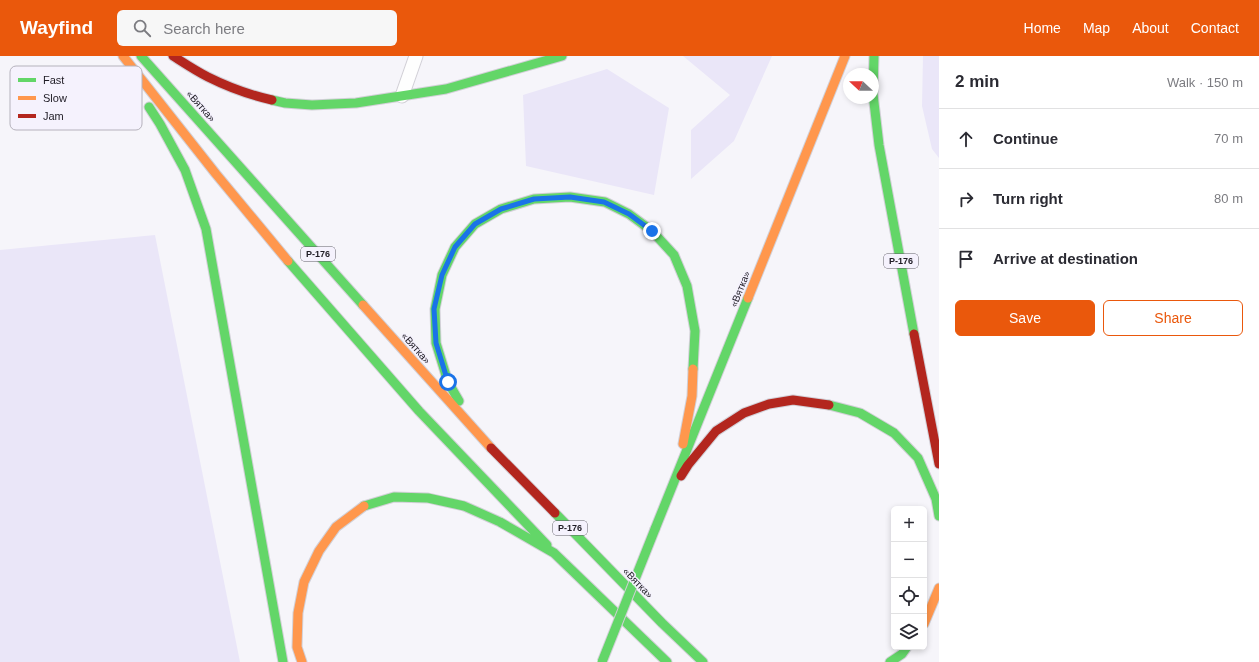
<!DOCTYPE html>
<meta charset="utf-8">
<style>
:root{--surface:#fff;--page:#f7f7f7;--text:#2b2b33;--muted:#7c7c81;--line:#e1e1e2;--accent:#ea580c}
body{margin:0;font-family:Helvetica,sans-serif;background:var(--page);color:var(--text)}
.controls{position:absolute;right:12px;bottom:12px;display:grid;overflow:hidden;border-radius:6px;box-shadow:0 2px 6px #0003}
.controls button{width:36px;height:36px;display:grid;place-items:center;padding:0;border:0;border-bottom:1px solid var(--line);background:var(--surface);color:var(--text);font:20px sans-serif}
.compass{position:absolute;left:843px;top:12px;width:36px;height:36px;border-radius:50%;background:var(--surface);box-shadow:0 2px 6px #0003;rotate:292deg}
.stop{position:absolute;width:12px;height:12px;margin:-9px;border:3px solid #1a73e8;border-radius:50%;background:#fff}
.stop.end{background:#1a73e8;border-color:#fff;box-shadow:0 1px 4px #0008}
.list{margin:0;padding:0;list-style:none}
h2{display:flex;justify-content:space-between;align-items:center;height:52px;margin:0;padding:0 16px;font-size:17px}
h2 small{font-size:13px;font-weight:400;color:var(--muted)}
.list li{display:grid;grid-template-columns:26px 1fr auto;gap:12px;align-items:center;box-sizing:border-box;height:60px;padding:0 16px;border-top:1px solid var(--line)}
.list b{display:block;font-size:15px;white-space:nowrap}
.list em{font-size:13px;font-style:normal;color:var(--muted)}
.actions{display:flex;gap:8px;padding:12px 16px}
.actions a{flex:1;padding:9px 0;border:1px solid var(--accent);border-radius:6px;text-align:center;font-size:14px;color:var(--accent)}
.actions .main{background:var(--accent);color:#fff}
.icon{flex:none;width:22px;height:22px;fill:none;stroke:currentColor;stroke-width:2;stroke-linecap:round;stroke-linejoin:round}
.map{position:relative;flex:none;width:939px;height:606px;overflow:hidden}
header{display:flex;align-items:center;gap:24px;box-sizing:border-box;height:56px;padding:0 20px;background:var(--accent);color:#fff}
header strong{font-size:19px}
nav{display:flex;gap:22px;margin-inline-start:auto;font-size:14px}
.search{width:280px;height:36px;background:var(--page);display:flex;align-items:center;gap:10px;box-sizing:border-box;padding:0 14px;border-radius:6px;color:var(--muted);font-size:15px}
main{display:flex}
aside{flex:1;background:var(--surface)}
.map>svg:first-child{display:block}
.green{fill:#eae6f8}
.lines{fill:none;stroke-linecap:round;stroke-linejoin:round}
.street-casing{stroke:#d2d0d7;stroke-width:15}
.fast-casing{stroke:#d2d0d7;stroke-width:11}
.slow-casing{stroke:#d2d0d7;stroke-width:11}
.jam-casing{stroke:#d2d0d7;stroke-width:11}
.street{stroke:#fefefe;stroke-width:13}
.fast{stroke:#63d668;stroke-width:9}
.slow{stroke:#ff974d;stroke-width:9}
.jam{stroke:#b3261e;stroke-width:9}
.fast-bridge-casing{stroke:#d2d0d7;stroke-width:11;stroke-linecap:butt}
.fast-bridge{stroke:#63d668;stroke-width:9}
.route{stroke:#1a73e8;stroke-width:5}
.labels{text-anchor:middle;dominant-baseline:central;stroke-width:3;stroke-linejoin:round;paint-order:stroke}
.shield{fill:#f5f2fd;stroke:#5f5c66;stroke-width:1}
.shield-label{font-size:9px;font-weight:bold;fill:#1f1c25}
.street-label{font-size:10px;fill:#1f1c25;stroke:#f5f2fd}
.key{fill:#f5f2fd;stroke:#b5b2bc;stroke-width:1}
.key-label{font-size:11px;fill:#1f1c25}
</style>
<header>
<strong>Wayfind</strong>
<div class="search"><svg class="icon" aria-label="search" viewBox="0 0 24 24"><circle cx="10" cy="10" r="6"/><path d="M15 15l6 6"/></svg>Search here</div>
<nav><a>Home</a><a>Map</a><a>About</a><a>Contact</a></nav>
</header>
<main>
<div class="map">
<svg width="939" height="606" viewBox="0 0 939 606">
<rect width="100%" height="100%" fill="#f6f5fa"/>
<path class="green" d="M683 0H772L734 85 691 123V74L730 39Z
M923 0H939V102L932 93 922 50Z
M607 13 669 52 654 139 526 110 523 39Z
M155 179 240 606H0V194Z"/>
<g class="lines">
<g class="street-casing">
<path id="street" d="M402 40 416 0"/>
</g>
<g class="fast-casing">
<path id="fast" d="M141 0 363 249
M874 0 873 38 879 89 914 278
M272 44 285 47 312 49 356 47 446 33 562 0
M149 51 160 68 185 114 206 173 283 606
M288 205 419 355 547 489
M459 345 448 326 436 287 435 253 442 219 455 191 475 168 501 153 534 143 570 141 605 146 629 158 652 175 674 199 687 230 695 275 693 313
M829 349 860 357 894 377 918 402 936 443 939 460
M364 450 394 441 428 442 464 450 500 466 554 497 667 606
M555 457 662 567 703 606
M655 473 748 242
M890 606 902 598 907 591"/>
</g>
<g class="slow-casing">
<path id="slow" d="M123 0 216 118 288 205
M748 242 845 0
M363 249 491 392
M683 388 692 340 693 313
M924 568 939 532
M302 606 297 591 298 557 304 526 319 495 336 471 364 450"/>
</g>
<g class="jam-casing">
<path id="jam" d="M173 0C184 7 196 15 208 21 228 31 250 39 272 44
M914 278 939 408
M491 392 555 457
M681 420 688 409 716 375 744 357 769 348 793 344 829 349"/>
</g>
<use href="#street" class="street"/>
<use href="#fast" class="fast"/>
<use href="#slow" class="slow"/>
<use href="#jam" class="jam"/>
<g class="fast-bridge-casing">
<path id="fast-bridge" d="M602 606 655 473"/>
</g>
<use href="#fast-bridge" class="fast-bridge"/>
</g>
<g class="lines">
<path class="route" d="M448 326 436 287 434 253 442 219 455 191 475 168 501 153 534 143 570 141 604 146 629 158 652 175"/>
</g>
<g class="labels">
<g class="shield">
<rect x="301" y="191" width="34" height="14" rx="3"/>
<rect x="884" y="198" width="34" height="14" rx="3"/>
<rect x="553" y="465" width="34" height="14" rx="3"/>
</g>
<g class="shield-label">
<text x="318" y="198">Р-176</text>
<text x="901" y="205">Р-176</text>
<text x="570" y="472">Р-176</text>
</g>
<g class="street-label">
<text transform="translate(201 50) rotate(48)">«Вятка»</text>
<text transform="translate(740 233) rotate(-68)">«Вятка»</text>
<text transform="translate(416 292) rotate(48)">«Вятка»</text>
<text transform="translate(638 527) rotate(46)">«Вятка»</text>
</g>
</g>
<rect x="10" y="10" width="132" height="64" rx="6" class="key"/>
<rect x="18" y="22" width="18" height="4" fill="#63d668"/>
<rect x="18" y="40" width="18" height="4" fill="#ff974d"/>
<rect x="18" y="58" width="18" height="4" fill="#b3261e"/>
<g class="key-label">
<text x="43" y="28">Fast</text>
<text x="43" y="46">Slow</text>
<text x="43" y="64">Jam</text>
</g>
</svg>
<div class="controls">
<button>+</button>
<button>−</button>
<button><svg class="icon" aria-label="locate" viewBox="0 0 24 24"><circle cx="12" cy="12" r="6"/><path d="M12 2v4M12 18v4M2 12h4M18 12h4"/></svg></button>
<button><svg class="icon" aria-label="layers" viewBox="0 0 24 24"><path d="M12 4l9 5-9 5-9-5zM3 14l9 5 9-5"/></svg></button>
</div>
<svg class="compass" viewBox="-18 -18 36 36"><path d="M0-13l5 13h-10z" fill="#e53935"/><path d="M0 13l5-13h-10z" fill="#7c7c81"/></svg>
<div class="stop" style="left:448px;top:326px"></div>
<div class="stop end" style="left:652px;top:175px"></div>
</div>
<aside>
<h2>2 min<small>Walk · 150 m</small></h2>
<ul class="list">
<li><svg class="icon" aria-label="ahead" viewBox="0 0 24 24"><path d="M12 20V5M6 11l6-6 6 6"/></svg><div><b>Continue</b></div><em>70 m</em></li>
<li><svg class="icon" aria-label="right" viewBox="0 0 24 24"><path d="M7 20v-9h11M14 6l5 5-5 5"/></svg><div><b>Turn right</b></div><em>80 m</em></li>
<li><svg class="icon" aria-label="arrive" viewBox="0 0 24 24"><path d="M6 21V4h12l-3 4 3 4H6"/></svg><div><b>Arrive at destination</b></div></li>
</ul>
<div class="actions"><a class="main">Save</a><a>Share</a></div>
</aside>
</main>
